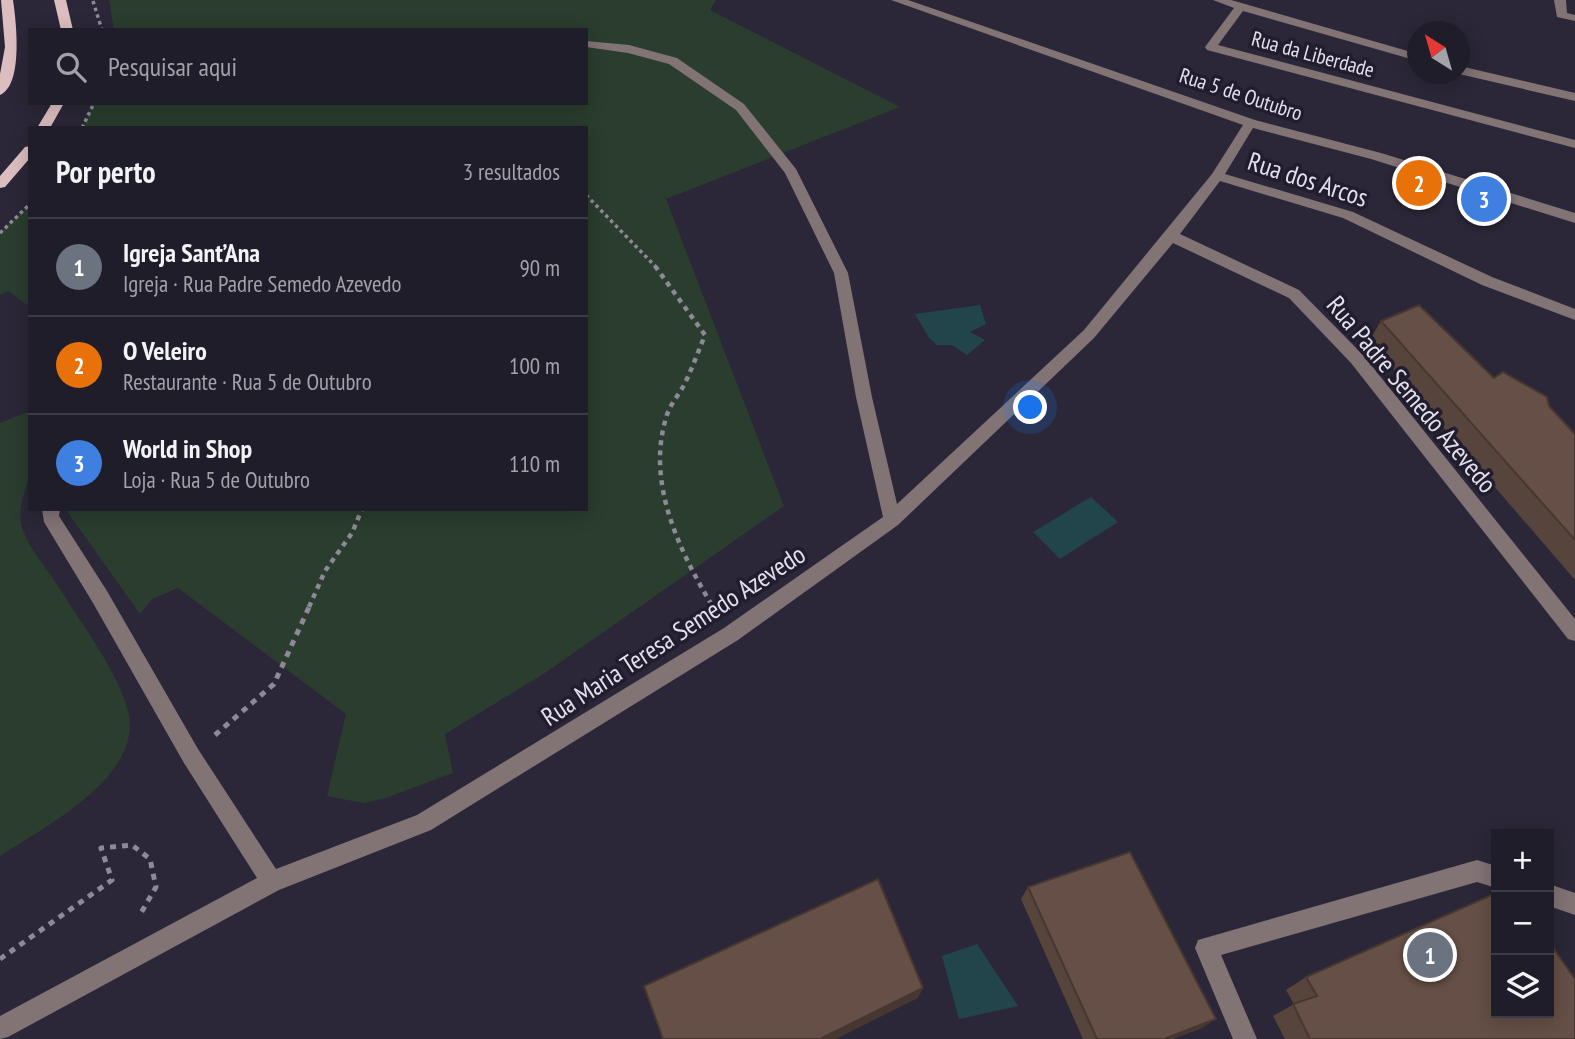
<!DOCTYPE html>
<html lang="pt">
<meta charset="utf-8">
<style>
:root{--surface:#201d2a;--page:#2d2a36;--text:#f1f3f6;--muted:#a2a2a8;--line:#3d3b47;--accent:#b45309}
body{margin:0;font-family:"PT Sans Narrow",sans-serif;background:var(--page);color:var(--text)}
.controls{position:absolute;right:21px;bottom:21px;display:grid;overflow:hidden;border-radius:0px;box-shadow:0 4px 18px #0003}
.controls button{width:63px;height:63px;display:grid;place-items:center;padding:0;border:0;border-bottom:2px solid var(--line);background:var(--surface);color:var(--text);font:35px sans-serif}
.compass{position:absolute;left:1407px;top:21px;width:63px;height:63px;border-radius:50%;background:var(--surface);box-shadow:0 4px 18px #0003;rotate:323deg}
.you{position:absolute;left:1031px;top:408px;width:24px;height:24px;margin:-18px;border:5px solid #fff;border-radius:50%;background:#1a73e8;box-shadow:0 0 0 10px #1a73e833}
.badge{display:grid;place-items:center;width:46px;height:46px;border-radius:50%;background:var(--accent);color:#fff;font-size:23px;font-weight:700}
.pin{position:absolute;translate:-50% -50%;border:4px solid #fff;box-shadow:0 2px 7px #0006}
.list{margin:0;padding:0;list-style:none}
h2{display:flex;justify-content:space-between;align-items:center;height:91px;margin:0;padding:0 28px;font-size:30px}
h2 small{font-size:23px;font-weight:400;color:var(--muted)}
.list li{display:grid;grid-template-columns:46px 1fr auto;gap:21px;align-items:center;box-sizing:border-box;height:98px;padding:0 28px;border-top:2px solid var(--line)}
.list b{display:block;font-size:26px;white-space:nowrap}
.list p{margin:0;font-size:23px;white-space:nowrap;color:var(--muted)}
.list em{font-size:23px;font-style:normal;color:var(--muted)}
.icon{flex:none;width:38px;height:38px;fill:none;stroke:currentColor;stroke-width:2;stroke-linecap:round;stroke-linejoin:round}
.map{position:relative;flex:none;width:1575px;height:1039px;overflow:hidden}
.search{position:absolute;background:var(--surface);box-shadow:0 4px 18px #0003;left:28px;top:28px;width:560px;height:77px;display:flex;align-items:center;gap:18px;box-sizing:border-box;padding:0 24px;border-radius:0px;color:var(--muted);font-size:26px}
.panel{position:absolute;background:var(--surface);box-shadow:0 4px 18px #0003;left:28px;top:126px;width:560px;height:385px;border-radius:0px}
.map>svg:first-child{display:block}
.green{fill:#2a3d2e}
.water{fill:#22454b}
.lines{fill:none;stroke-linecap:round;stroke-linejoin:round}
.path-far2{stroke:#8d8998;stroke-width:3.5;stroke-dasharray:3.5 3.5;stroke-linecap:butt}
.path-far1{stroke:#8d8998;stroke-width:4.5;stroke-dasharray:5 5;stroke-linecap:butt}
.path{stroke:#8d8998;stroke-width:5;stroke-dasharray:6 6;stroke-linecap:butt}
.minor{fill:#827375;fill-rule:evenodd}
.major{fill:#dcbdc0;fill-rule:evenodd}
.wall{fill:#57443c}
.shaded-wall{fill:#473731}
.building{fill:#654f46;stroke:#473731;stroke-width:2}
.labels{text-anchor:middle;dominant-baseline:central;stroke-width:7;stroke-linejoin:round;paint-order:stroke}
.far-street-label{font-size:21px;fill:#e3e0ec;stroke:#221d2e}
.street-label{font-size:26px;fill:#e3e0ec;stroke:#221d2e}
</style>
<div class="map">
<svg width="1575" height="1039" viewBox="0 0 1575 1039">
<rect width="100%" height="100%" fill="#2b2738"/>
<path class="green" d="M109 0H716L710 10 900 107 666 199 784 506 545 673 445 734 453 773 386 798 363 803 327 796 346 714 178 588 152 599 140 614 66 510 586 509V128H82L94 103H586V30H114Z
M30 204V307L8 291 0 295V232Z
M30 411C30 430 32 451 30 469 28 486 16 510 22 527 30 552 50 571 63 594 83 625 122 679 129 715 140 779 44 827 0 856V423Z"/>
<path class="water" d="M980 305 986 324 970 332 985 340 967 355 952 345H937L929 338 915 314Z
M1091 497 1118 522 1060 559 1033 532Z
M977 944 1018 1006 959 1019 942 956Z"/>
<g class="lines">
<path class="path-far2" d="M93 1 102 30
M82 128 94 103
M586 195 656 267
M0 233 30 204"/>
<path class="path-far1" d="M655 266 705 335C698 352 692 369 684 385 678 396 669 406 666 418 646 484 680 552 713 607
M309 607 325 571 352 533 362 509"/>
<path class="path" d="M712 605 714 608
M215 735 274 684 310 605
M0 959 112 880 101 848 132 845 150 859 156 887 141 913"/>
<path class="minor" d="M891 0H908L1255 120 1381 153 1575 213V223L1371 159 1253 128 1225 174 1353 212 1492 277 1575 309V320L1482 285 1343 218 1220 181 1180 234 1299 290 1363 355 1575 619V641L1568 639 1351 363 1289 298 1173 243 1094 338 898 525 738 640 431 830 279 890 8 1037 0 1039V1016L257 878 184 763 93 603 44 522 42 509H60L59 516 107 591 198 749 276 869 417 815 724 628 883 517 856 397 834 273 785 173 736 110 669 64 628 53 586 47V41L629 45 677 58 744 104 796 169 848 273 872 397 897 504 1084 330 1212 174 1243 125Z
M1213 0H1231L1418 54V61L1243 11 1218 45 1575 140V148L1207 50 1205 47 1234 8Z
M1554 0H1566L1567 13 1575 15V21L1557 17Z
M1460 66 1575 93V101L1459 74Z
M1477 860 1496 866V888L1477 882 1221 955 1257 1039H1233L1195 948 1198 940Z
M1549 884 1575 893V915L1549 906Z"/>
<path class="major" d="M1 0H13C16 20 24 85 0 95V74L5 47Z
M54 0H66L73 30H61Z
M52 103H64L50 128H37Z
M30 146V158L5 187 0 188V176L25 147Z"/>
</g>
<path class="wall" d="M1381 321 1549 406 1575 434V580L1369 341Z
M1028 887 1202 1028 1173 1039H1083L1021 899Z
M1306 977 1575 1039H1285L1273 1016 1294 1004 1286 990Z"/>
<path class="shaded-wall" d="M923 988 918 998 836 1039H820Z
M1216 1019 1202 1028 1173 1039H1164Z"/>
<path class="building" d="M1419 305 1494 378 1503 372 1547 397 1549 406 1575 434V540L1381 321Z
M1130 852 1216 1019 1164 1039H1097L1028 887Z
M878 879 923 988 820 1039H663L644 986Z
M1496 893V1013H1549V942L1575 979V1039H1310L1293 1004 1317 996 1306 977Z"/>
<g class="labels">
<g class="far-street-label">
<text transform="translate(1313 54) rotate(15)">Rua da Liberdade</text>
<text transform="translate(1241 94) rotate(18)">Rua 5 de Outubro</text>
</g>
<g class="street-label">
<text transform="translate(1308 179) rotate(18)">Rua dos Arcos</text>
<text transform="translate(1412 394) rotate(50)">Rua Padre Semedo Azevedo</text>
<text transform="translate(673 635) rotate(-33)">Rua Maria Teresa Semedo Azevedo</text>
</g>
</g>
</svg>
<div class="controls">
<button>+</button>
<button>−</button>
<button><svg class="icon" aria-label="layers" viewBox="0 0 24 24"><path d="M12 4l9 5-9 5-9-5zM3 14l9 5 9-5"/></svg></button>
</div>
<svg class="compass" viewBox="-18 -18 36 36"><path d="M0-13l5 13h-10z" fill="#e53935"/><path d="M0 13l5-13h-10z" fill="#a2a2a8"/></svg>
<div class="you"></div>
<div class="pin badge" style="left:1430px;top:955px;background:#6b7280">1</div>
<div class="pin badge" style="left:1419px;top:183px;background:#e8710a">2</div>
<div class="pin badge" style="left:1484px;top:199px;background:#3f7fe0">3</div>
<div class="search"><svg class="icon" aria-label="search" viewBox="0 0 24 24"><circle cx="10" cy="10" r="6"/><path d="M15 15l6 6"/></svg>Pesquisar aqui</div>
<section class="panel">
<h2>Por perto<small>3 resultados</small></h2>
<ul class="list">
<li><span class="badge" style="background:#6b7280">1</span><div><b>Igreja Sant’Ana</b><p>Igreja · Rua Padre Semedo Azevedo</p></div><em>90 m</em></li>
<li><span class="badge" style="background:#e8710a">2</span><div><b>O Veleiro</b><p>Restaurante · Rua 5 de Outubro</p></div><em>100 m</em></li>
<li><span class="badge" style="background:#3f7fe0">3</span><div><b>World in Shop</b><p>Loja · Rua 5 de Outubro</p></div><em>110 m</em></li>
</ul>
</section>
</div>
